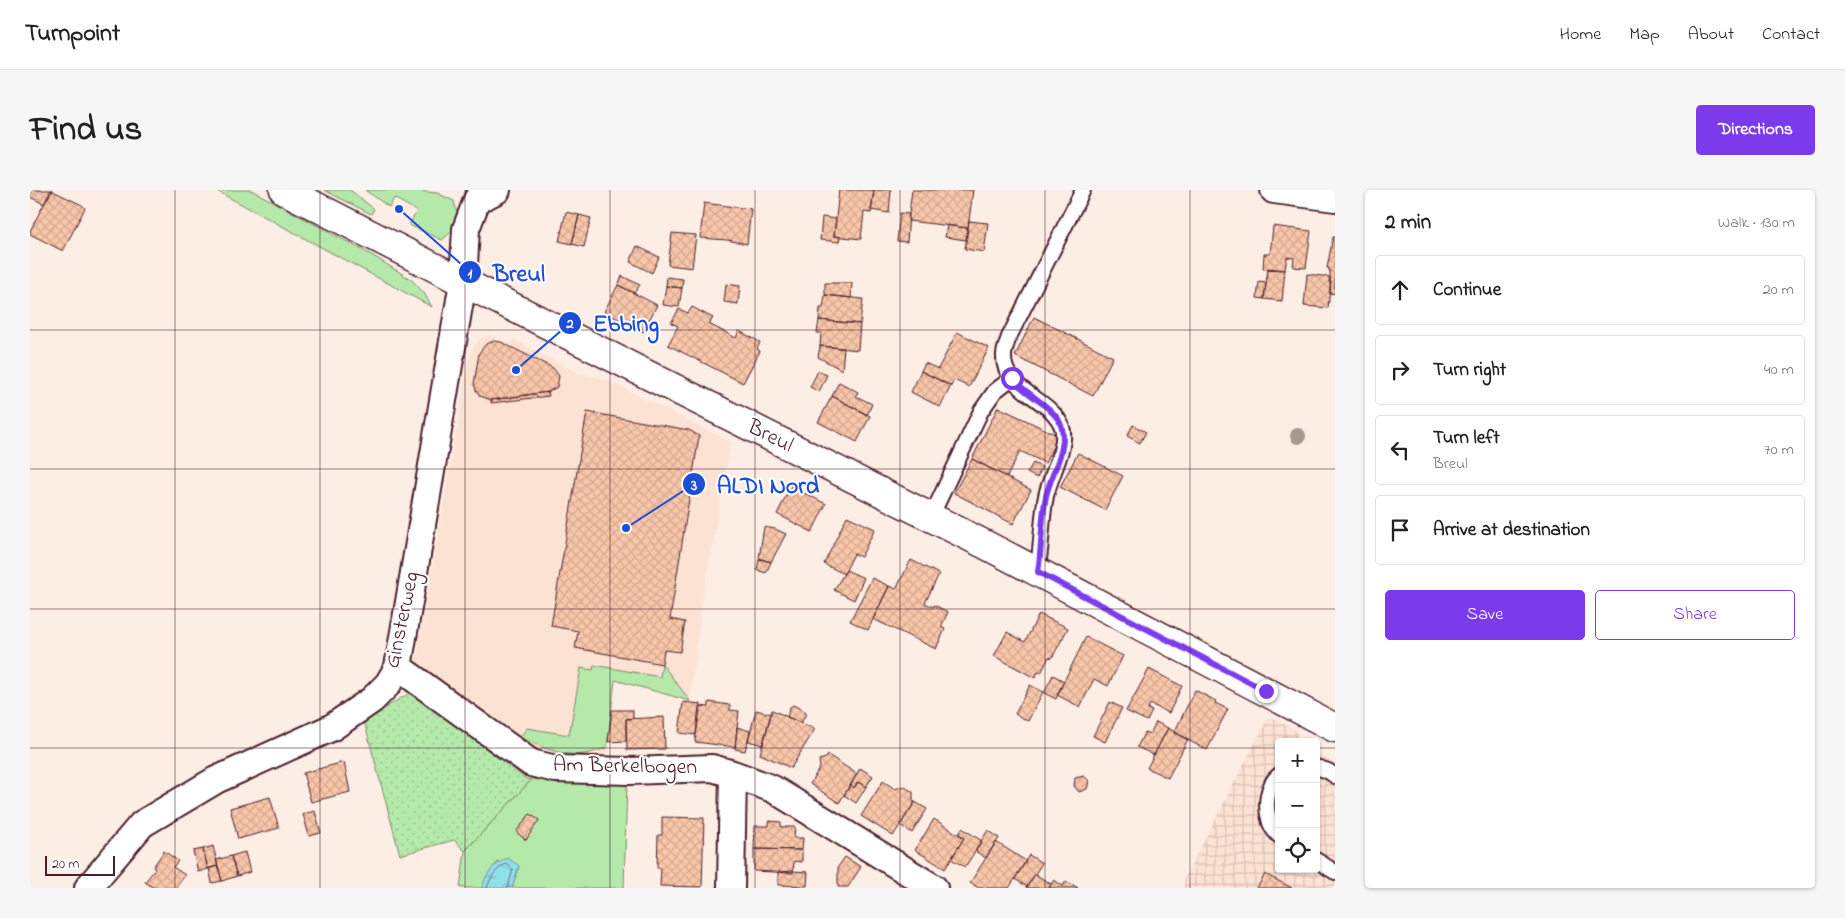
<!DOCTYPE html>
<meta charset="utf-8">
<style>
:root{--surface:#fff;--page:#f6f6f6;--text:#222;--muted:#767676;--line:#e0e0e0;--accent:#7c3aed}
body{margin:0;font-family:"Indie Flower",sans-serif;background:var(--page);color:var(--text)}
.controls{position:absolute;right:15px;bottom:15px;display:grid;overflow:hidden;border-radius:5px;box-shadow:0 1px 4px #0004}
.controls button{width:45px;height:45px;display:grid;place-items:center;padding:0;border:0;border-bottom:1px solid var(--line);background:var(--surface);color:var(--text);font:25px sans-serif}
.scale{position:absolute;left:15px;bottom:12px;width:70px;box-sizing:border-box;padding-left:5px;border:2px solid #4a1f2b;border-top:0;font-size:14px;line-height:18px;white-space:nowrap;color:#4a1f2b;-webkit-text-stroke:4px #fff;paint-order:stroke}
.stop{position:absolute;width:15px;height:15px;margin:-11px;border:4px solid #7c3aed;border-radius:50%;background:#fff}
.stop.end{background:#7c3aed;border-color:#fff;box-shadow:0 1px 5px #0008}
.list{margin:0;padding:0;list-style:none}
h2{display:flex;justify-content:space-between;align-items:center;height:65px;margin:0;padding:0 20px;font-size:21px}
h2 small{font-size:16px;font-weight:400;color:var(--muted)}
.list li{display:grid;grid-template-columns:32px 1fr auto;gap:15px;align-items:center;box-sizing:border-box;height:70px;margin:0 10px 10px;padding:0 10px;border:1px solid var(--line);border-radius:5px}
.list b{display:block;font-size:19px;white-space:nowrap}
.list p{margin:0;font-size:16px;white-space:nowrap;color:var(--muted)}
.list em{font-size:16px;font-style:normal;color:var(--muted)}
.actions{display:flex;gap:10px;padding:15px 20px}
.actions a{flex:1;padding:11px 0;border:1px solid var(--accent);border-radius:5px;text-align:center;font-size:18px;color:var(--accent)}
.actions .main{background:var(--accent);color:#fff}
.icon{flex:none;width:28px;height:28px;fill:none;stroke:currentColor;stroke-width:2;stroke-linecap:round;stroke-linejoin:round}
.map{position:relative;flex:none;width:1305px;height:698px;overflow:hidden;border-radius:5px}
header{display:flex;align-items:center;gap:30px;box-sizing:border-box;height:70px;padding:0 25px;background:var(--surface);border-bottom:1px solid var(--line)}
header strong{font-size:24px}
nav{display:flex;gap:28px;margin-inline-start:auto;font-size:18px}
.intro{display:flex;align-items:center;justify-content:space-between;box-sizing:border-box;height:120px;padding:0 30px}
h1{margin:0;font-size:35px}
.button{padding:12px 22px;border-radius:5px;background:var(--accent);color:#fff;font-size:18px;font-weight:700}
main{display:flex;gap:30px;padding:0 30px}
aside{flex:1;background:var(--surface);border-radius:5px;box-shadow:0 1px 4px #0004}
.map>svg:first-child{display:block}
.built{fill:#fce2d3}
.industrial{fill:url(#industrial-grid)}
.grass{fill:#b4e9aa;stroke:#7f846a}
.park{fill:url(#park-dots);stroke:#7f846a}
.water{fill:url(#water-ripples);stroke:#74939e}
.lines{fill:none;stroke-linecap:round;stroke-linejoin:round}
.shore{stroke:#666c78;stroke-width:1}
.building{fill:url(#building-cross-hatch);stroke:#4a1f2b}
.lane-casing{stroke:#4a1f2b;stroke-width:18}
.street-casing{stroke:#4a1f2b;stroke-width:30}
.secondary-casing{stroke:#4a1f2b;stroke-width:31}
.lane{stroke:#fff;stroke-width:14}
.street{stroke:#fff;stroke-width:26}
.secondary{stroke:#fff;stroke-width:28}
.tree{fill:#a99890}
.route{stroke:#7c3aed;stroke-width:6}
.grid{fill:none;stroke:#4a1f2b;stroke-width:1;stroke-opacity:0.55}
.labels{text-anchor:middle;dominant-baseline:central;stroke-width:4;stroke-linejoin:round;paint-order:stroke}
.street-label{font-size:22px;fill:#4a1f2b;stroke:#fff}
.leader{fill:none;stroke:#1d4ed8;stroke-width:2}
.callout-dot{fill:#1d4ed8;stroke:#fff;stroke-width:2}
.mark-label{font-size:15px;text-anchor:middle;font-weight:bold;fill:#fff}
.callout-label{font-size:24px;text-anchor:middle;font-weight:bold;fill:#1d4ed8;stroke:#fff;stroke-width:4;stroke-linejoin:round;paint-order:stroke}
</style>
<header>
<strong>Turnpoint</strong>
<nav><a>Home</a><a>Map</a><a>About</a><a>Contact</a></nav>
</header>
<div class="intro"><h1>Find us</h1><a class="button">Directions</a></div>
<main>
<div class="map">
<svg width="1305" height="698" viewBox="0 0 1305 698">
<defs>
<pattern id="industrial-grid" width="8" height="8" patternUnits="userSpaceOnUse" patternTransform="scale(1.25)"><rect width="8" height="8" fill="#fce2d3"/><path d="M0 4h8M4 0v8" fill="none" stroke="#dac1b5"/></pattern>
<pattern id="park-dots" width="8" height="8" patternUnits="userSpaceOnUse" patternTransform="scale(1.25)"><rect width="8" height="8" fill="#b4e9aa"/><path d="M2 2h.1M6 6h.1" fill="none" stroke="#9cc792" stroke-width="1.8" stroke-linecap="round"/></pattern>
<pattern id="water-ripples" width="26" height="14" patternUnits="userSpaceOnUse" patternTransform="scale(1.25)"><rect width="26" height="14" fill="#90e0eb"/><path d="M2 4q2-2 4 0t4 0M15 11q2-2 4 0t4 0" fill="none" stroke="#7ec0ca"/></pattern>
<pattern id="building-cross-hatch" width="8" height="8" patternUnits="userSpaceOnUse" patternTransform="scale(1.25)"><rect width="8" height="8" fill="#f8c6a9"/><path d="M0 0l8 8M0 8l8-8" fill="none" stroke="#d6aa92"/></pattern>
</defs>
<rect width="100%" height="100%" fill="#fdeee5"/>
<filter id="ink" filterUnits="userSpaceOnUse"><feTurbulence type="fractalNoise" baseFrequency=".02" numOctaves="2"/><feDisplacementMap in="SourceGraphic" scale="10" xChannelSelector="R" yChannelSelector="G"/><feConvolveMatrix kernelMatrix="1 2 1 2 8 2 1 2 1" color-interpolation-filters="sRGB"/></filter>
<g filter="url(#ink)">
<path class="built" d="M460 145 480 154 483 149 546 182 575 189 701 252 672 412 660 511 585 490 575 571 541 567 508 559 479 546 385 476 439 168 444 156 449 150Z"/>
<path class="industrial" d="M1239 526 1269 542 1263 552H1249V679H1286V564L1305 573V698H1154L1155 687Z"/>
<path class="grass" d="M185 0H221L227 3 340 64 382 90 394 103 402 117Z
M294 0H320L344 19 341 24Z
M335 0H379L407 3 424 11C430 33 429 36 412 50L379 35 387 21 364 8 359 17Z
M632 474 660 511 585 490 577 558C569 560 562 563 554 564 535 567 507 556 490 547L497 538 539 545 551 478 563 480 564 475 630 487Z
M502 589 597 593 594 698H482L489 676 468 672 462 679 452 698H430L435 661Z"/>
<path class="park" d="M381 502 496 589H502L435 661 424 650 370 665 334 531Z"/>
<path class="water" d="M478 668 489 676 482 698H452C455 684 465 673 478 668Z"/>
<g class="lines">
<path class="shore" d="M457 698C460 688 467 677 477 674L483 679 478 698"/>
</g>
<path class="building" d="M0 0H23L14 14 0 7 1 2Z
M21 0 52 15 55 18 33 61 0 44V41Z
M809 0H844L841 23 834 22 831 49 804 46Z
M844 0H861L859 23 841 20Z
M882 0H943L938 38 878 31Z
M674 13 721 19 717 54 697 50 670 48Z
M536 22 549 25 542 54 529 51Z
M870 23 879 24 877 52 867 51Z
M549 25 561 28 554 57 542 54Z
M792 27 806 29 804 46 810 47 809 52 790 50Z
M939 31 958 33 954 62 935 59Z
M917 35 937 38 936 50 915 47Z
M1243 36 1281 41 1276 78 1263 77 1264 68 1257 67 1255 80 1233 79 1234 64H1240Z
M642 43 666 45 662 78 638 75Z
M1303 47H1305V103L1300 104V81H1299V78H1297Z
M607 56 629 67 622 83 600 72Z
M1238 78 1255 80 1252 111 1234 109Z
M1277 84 1300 87 1299 92H1301L1298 118 1274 116Z
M592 86 610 95 604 103 588 95Z
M637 87 653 89 652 98 636 96Z
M1229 92 1236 93 1234 109 1227 108Z
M795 93H822L821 108 795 105Z
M696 94 710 96 708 114 694 112Z
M588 95 627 115 613 142 574 122Z
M636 96 652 98 649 117 633 115Z
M795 105 833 109 830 134 789 130 790 118H793Z
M662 117 683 128 679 134 706 148 709 141 730 152 727 159 730 161 713 193 638 155 648 136 641 133 649 119 658 123Z
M1004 127 1083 167 1063 206 985 166Z
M789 130 830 134 828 160 790 156 791 143H787Z
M927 142 959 158 939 197 924 190 921 196 891 181 895 173 908 179Z
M464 151 471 152 523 178 529 186 527 197 518 202 461 210 450 206 446 200 444 194 449 163 456 154Z
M790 156 814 158 812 180 788 167Z
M788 181 797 185 789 202 780 197Z
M891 181 921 196 910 217 881 202Z
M809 192 828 202 826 206 842 214 837 225 802 206Z
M518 202 519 206 461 213V210Z
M802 206 840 226 827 252 788 232Z
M968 217 1029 246 1015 273 990 261 977 287 942 269Z
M557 222 659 240 669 246 640 429 655 432 650 462 634 460 632 474 545 458 548 441 521 436Z
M1103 235 1116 242 1110 253 1097 246Z
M1048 263 1093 286 1075 320 1030 297Z
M942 269 1001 300 983 334 924 303Z
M1003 273 1012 277 1007 288 997 283Z
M761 296 796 314 782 342 747 324Z
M817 326 845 339 831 367 824 364 814 384 794 374Z
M734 337 745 339 756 344 741 372 729 368Z
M729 369 741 372 736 383 727 380Z
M881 370 909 384 895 413 903 417 904 415 918 422 911 437 915 439 906 459 843 429 859 396 866 399Z
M816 380 834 388 824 410 804 400Z
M842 388 859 396 838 440 820 431Z
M1009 424 1038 438 1022 468 1019 467 1011 483 1008 482 1005 488 964 466 977 442 995 452Z
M1056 447 1093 466 1078 496 1064 489 1050 517 1027 505Z
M1119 479 1152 496 1139 523 1120 514 1118 519 1122 521 1117 531 1096 521Z
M1023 485 1034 491 1026 509 1014 503Z
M1000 495 1013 502 998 531 985 524Z
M1165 500 1186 511 1185 513 1198 519 1177 560 1144 543Z
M653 512 671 514 666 545 649 543Z
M679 512 700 515V520L709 521 705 557 665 552 669 516 679 517Z
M1080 512 1092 518 1075 552 1063 546Z
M763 515 775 521 776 524 771 533 757 527 760 517Z
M582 520H603V528L596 529V551L578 552Z
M726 520 741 524 733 555 718 551Z
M742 520 785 539 761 578 730 564Z
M634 527 635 559 597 560 596 529Z
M1126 532 1138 538 1124 565 1107 557 1115 542 1120 544Z
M707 537 720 541 715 561 705 559Z
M1138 538 1158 549 1138 588 1117 578Z
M798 565 827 584 809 613 780 594 790 577 789 570 796 568Z
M314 572 320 602 281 612 273 583Z
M830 578 843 586 836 597 828 592 824 598 821 595Z
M1054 586 1059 591 1057 599 1049 602 1044 596 1045 588Z
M853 591 865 599 873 596 883 602V611L885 612 863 646 831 626Z
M828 592 836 597 826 613 814 605 821 595 824 598Z
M240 607 249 638 208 649 200 618Z
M885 612 897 619 882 643 870 635Z
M285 621 291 643 279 646 273 624Z
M500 624 509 630 496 650 486 642Z
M632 627 674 628 672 697 630 696 631 678H627L628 645H632Z
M904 629 934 648 915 679 885 660Z
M739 631 751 632V637H765L764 648H773L772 660 724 659 725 636H739Z
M932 638 952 651 935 677 921 669 934 648 929 644Z
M958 640 969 648 956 668 945 661Z
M966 652 996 671 979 698H949L940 693Z
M183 656 188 676 178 679 173 659Z
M173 659 178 679 168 682 163 661Z
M724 659 772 660V672L764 671 763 683 724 681Z
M134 661 148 671 143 677 155 685 146 698H124L115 692 125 679 123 677Z
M215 662 220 682 207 686 201 666Z
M999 665 1012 673 997 697 985 689Z
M201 666 207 686 192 691 186 670Z
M815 667 831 677 818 697H808V677Z
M188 676 192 691 182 693 179 678Z
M763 681 778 682 777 696 748 695V682Z
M1005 684 1021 694 1019 698H996Z
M1235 684 1262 698H1227Z
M1024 690 1033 696 1036 691 1048 698H1019Z"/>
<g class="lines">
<g class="lane-casing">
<path id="lane" d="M901 327 951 221 965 201 982 188
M1007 382C1012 357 1011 331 1016 306 1020 286 1038 256 1032 237 1022 208 972 201 974 165 974 160 977 153 979 147L1053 0
M1286 577 1298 581 1305 586
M1249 585C1237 594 1235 615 1239 629 1240 635 1245 642 1249 646
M1286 670 1305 682"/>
</g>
<g class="street-casing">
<path id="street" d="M1244 0 1305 8
M368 477 501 573 526 579 599 581 682 578 703 584 743 599 904 698
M58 698 112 634 186 590 301 538 342 510 358 494 368 477 433 92 436 39 447 10 467 0
M701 698 703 584"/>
</g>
<g class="secondary-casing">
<path id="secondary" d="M254 0 433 92 956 355 1305 538"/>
</g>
<use href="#lane" class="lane"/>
<use href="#street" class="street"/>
<use href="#secondary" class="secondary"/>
</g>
<circle class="tree" cx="1268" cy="246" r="8"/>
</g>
<g class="lines" filter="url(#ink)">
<path class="route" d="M982 188C995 204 1016 212 1028 229 1031 234 1033 241 1033 247 1033 267 1020 287 1016 306 1011 331 1012 357 1008 382L1236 501"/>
</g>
<path class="grid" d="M145 0V698M290 0V698M435 0V698M580 0V698M725 0V698M870 0V698M1015 0V698M1160 0V698M0 140H1305M0 279H1305M0 419H1305M0 558H1249M1286 558H1305"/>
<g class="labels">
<g class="street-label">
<text transform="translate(740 247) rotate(27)">Breul</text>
<text transform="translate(373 430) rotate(-78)">Ginsterweg</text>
<text transform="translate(595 577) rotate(1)">Am Berkelbogen</text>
</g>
</g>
<path class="leader" d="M369 19L440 82M486 180L540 133M596 338L664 294"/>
<g class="callout-dot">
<circle cx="369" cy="19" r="5"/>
<circle cx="486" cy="180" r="5"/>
<circle cx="596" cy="338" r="5"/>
<circle cx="440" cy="82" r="12"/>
<circle cx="540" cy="133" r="12"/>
<circle cx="664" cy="294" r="12"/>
</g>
<g class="mark-label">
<text x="440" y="88">1</text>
<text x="540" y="138">2</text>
<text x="664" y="300">3</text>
</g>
<g class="callout-label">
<text x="489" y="91">Breul</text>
<text x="596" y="141">Ebbing</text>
<text x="738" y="303">ALDI Nord</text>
</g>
</svg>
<div class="controls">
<button>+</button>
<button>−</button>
<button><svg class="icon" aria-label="locate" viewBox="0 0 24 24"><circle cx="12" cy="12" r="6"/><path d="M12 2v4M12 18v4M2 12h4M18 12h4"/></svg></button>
</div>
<div class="scale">20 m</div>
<div class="stop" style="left:982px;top:188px"></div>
<div class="stop end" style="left:1236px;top:501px"></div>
</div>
<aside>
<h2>2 min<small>Walk · 130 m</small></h2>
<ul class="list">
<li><svg class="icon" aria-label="ahead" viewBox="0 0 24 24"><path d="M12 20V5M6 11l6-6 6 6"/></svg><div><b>Continue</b></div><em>20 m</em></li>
<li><svg class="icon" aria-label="right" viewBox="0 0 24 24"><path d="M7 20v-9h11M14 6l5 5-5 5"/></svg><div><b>Turn right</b></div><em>40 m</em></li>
<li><svg class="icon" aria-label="left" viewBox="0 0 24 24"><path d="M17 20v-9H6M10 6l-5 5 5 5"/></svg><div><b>Turn left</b><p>Breul</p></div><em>70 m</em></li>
<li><svg class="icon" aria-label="arrive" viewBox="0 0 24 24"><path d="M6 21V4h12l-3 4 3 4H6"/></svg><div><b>Arrive at destination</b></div></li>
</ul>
<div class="actions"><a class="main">Save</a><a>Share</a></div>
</aside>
</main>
